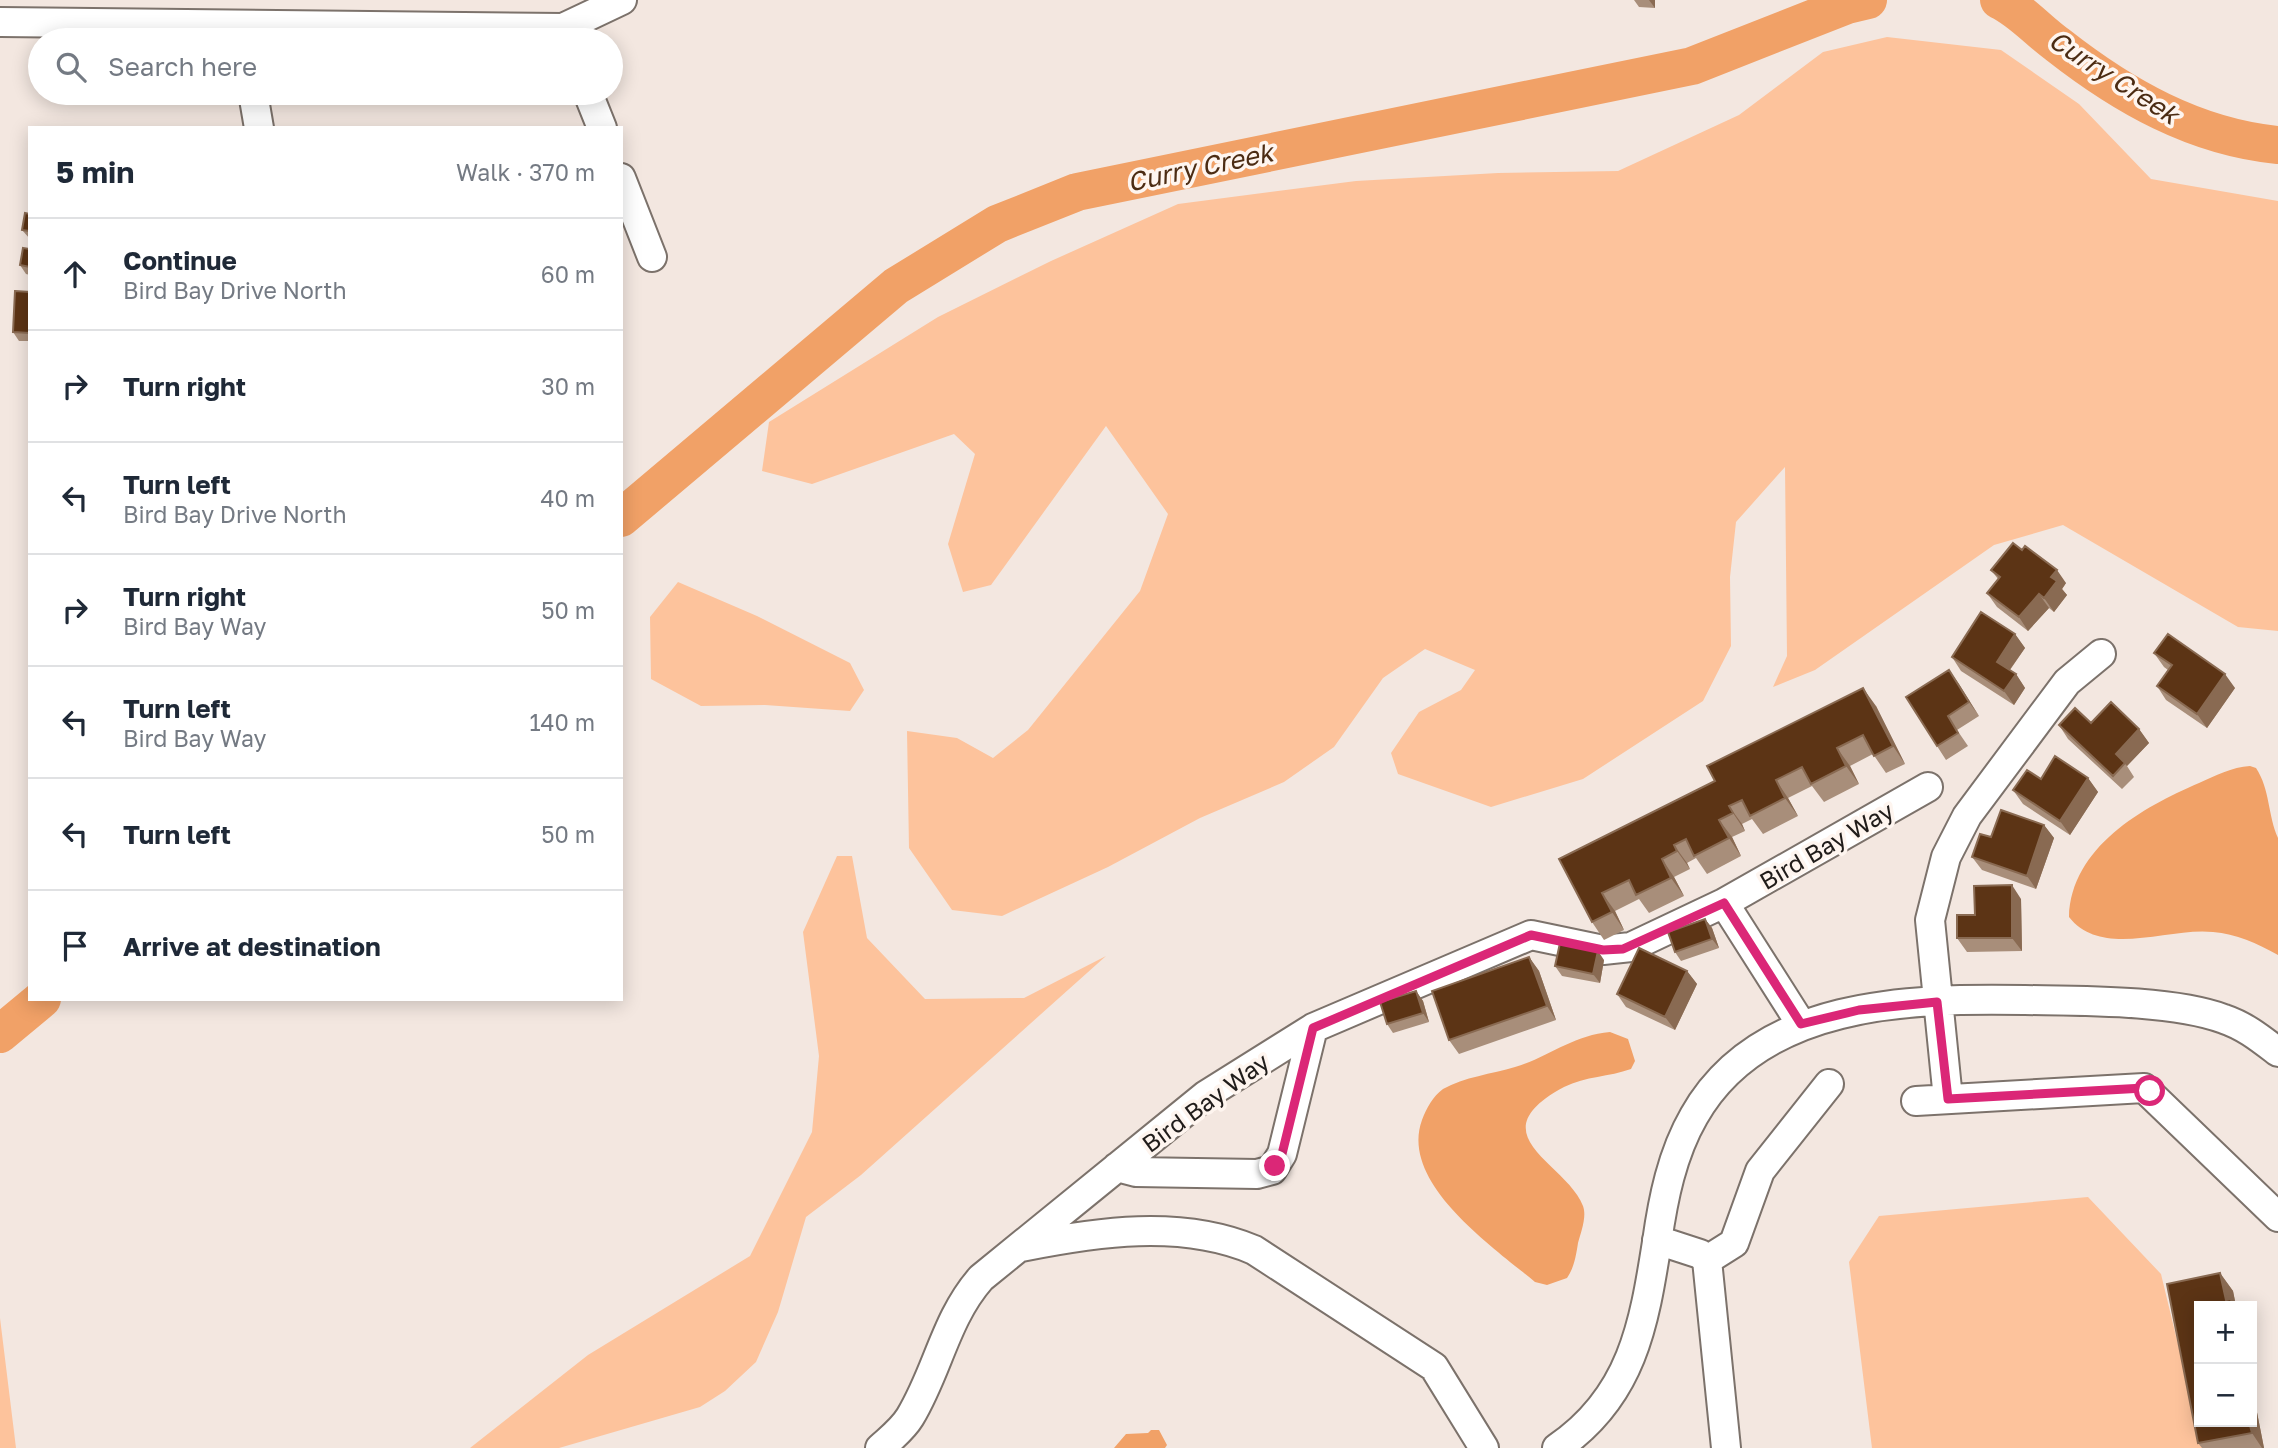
<!DOCTYPE html>
<meta charset="utf-8">
<style>
:root{--surface:#fff;--page:#f6f6f7;--text:#1f2937;--muted:#747a83;--line:#e0e1e3}
body{margin:0;font-family:"Golos Text",sans-serif;background:var(--page);color:var(--text)}
.controls{position:absolute;right:21px;bottom:21px;display:grid;overflow:hidden;border-radius:0px;box-shadow:0 4px 18px #0003}
.controls button{width:63px;height:63px;display:grid;place-items:center;padding:0;border:0;border-bottom:2px solid var(--line);background:var(--surface);color:var(--text);font:35px sans-serif}
.stop{position:absolute;width:21px;height:21px;margin:-16px;border:5px solid #db2777;border-radius:50%;background:#fff}
.stop.end{background:#db2777;border-color:#fff;box-shadow:0 2px 7px #0008}
.list{margin:0;padding:0;list-style:none}
h2{display:flex;justify-content:space-between;align-items:center;height:91px;margin:0;padding:0 28px;font-size:30px}
h2 small{font-size:23px;font-weight:400;color:var(--muted)}
.list li{display:grid;grid-template-columns:46px 1fr auto;gap:21px;align-items:center;box-sizing:border-box;height:112px;padding:0 28px;border-top:2px solid var(--line)}
.list b{display:block;font-size:26px;white-space:nowrap}
.list p{margin:0;font-size:23px;white-space:nowrap;color:var(--muted)}
.list em{font-size:23px;font-style:normal;color:var(--muted)}
.icon{flex:none;width:38px;height:38px;fill:none;stroke:currentColor;stroke-width:2;stroke-linecap:round;stroke-linejoin:round}
.map{position:relative;flex:none;width:2278px;height:1448px;overflow:hidden}
.search{position:absolute;background:var(--surface);box-shadow:0 4px 18px #0003;left:28px;top:28px;width:595px;height:77px;display:flex;align-items:center;gap:18px;box-sizing:border-box;padding:0 24px;border-radius:38px;color:var(--muted);font-size:26px}
.panel{position:absolute;background:var(--surface);box-shadow:0 4px 18px #0003;left:28px;top:126px;width:595px;height:875px;border-radius:0px}
.map>svg:first-child{display:block}
.green{fill:#fdc39c}
.water{fill:#f1a167}
.lines{fill:none;stroke-linecap:round;stroke-linejoin:round}
.river{stroke:#f1a167;stroke-width:38}
.minor-casing{stroke:#7c726b;stroke-width:32}
.minor{stroke:#fff;stroke-width:28}
.wall{fill:#a88e7a}
.shaded-wall{fill:#896a52}
.building{fill:#5c3415;stroke:#896a52;stroke-width:2}
.route{stroke:#db2777;stroke-width:9}
.labels{text-anchor:middle;dominant-baseline:central;stroke-width:7;stroke-linejoin:round;paint-order:stroke}
.street-label{font-size:24px;fill:#201c1a;stroke:#fef5ef}
.water-label{font-size:26px;font-style:italic;fill:#4c2c13;stroke:#fef5ef}
</style>
<div class="map">
<svg width="2278" height="1448" viewBox="0 0 2278 1448">
<rect width="100%" height="100%" fill="#f3e7e0"/>
<path class="green" d="M1887 37 2001 50 2079 104 2151 179 2278 201V631L2238 627 2063 525 1994 545 1815 670 1773 687 1787 656 1785 467 1736 522 1730 577 1731 646 1703 701 1583 779 1491 807 1398 774 1391 753 1419 712 1461 690 1475 670 1425 649 1383 678 1334 747 1284 782 1200 818 1108 867 1002 916 952 910 909 848 907 731 957 738 993 758 1028 730 1140 591 1168 514 1106 426 991 585 963 592 948 544 975 454 954 434 812 484 762 471 769 422 938 317 1051 261 1178 204 1356 181 1498 173 1618 171 1739 115 1823 52Z
M678 582 757 616 850 663 864 690 850 711 765 705 701 706 651 679 650 617Z
M837 856H852L867 938 925 999 1024 998 1106 956 861 1175 806 1217 778 1312 756 1362 725 1391 700 1407 559 1448H470L588 1355 750 1256 812 1132 819 1056 803 932Z
M2088 1197 2161 1274 2203 1448H1872L1849 1262 1879 1216Z
M0 1318 16 1448H0Z"/>
<path class="water" d="M2250 766 2256 768C2270 789 2268 816 2278 838V955C2257 943 2236 934 2213 932 2168 927 2102 959 2069 917 2071 847 2143 807 2199 783 2215 776 2232 767 2250 766Z
M1610 1032 1628 1039 1635 1061 1631 1069C1609 1077 1586 1076 1564 1087 1475 1135 1567 1163 1583 1206 1587 1217 1581 1232 1578 1243 1576 1256 1574 1268 1567 1278L1547 1285 1535 1282C1493 1247 1399 1183 1422 1120 1426 1109 1433 1096 1443 1089 1464 1077 1492 1074 1515 1067 1549 1057 1573 1035 1610 1032Z
M1151 1430H1159L1167 1445 1165 1448H1114L1126 1434 1148 1433Z"/>
<g class="lines">
<path class="river" d="M1999 0C2022 11 2037 30 2058 45 2123 96 2195 137 2278 145
M621 518 896 286 997 224 1077 192 1692 66 1847 5 1868 0
M0 1034 42 999"/>
<g class="minor-casing">
<path id="minor" d="M0 22 563 28 622 0
M253 93 259 128
M588 93 602 128
M621 178 652 257
M1724 903 1801 1024
M1948 1099 1930 920 1946 857 1967 816 2067 682 2101 654
M1916 1101 2144 1088 2278 1217
M1117 1167 1136 1172 1257 1174 1272 1170 1282 1154 1313 1028
M1657 1240 1700 1254 1707 1260 1726 1448
M1021 1247C1096 1232 1181 1219 1254 1250L1434 1367 1484 1448
M1707 1260 1734 1243 1760 1171 1829 1084
M880 1448C891 1438 902 1430 910 1417 938 1371 945 1319 981 1278L1206 1095 1313 1028 1531 935 1603 950 1631 947 1724 903 1928 787
M1557 1448C1632 1397 1644 1325 1657 1242 1663 1199 1672 1154 1694 1116 1759 1001 1909 998 2025 1000 2081 1001 2173 1000 2224 1019 2245 1026 2261 1039 2278 1052"/>
</g>
<use href="#minor" class="minor"/>
</g>
<path class="wall" d="M1634 0H1655V8L1639 7Z
M30 214V239L22 230Z
M30 249V275L26 274 20 265Z
M30 292V341H19L13 332Z
M1991 570 2066 583 2062 589 2067 595 2054 612 2049 608 2028 631 1997 607 1987 593 1998 579Z
M2015 634 2025 648 2010 670 2016 674 2025 688 2014 705 1961 671 1952 657Z
M2154 653 2235 688 2207 728 2166 700 2157 686 2168 670 2164 667Z
M1949 670 1979 716 1957 730 1968 746 1946 760 1937 746Z
M1876 706 1905 764 1886 773 1873 754 1850 766 1859 784 1824 802 1812 786 1788 798 1798 816 1763 834 1752 819 1742 824 1745 831 1732 837 1741 856 1707 874 1696 858 1687 863 1690 869 1674 877 1684 896 1649 913 1639 899 1615 911 1624 930 1604 940 1592 922 1559 859Z
M2091 723 2139 729 2149 743 2127 766 2134 777 2122 789 2068 739 2059 725Z
M2088 778 2098 792 2070 835 2023 804 2013 790 2041 779Z
M2044 825 2054 838 2036 889 1982 870 1972 857 1991 837Z
M2021 899 2022 951 1967 952 1957 938 1975 915Z
M1705 919 1712 928 1719 948 1681 961 1675 952Z
M1529 957 1539 971 1556 1020 1459 1054 1449 1040Z
M1604 960 1600 983 1562 976 1555 966Z
M1687 971 1697 984 1675 1030 1626 1007 1617 994Z
M1416 991 1423 1001 1429 1022 1393 1033 1387 1024Z
M2220 1273 2233 1291 2236 1306H2199V1422H2252V1387L2264 1448H2202L2198 1443 2167 1284Z"/>
<path class="shaded-wall" d="M1649 0H1655V8Z
M2057 570 2066 583 2062 589 2067 595 2054 612 2044 598 2051 577Z
M2039 594 2049 608 2028 631 2019 617Z
M2015 634 2025 648 2006 675 1997 662Z
M1949 670 1959 684 1979 716 1969 702Z
M2016 674 2025 688 2014 705 2004 691Z
M2225 674 2235 688 2207 728 2197 714Z
M1863 688 1876 706 1905 764 1893 746Z
M2139 729 2149 743 2127 766 2116 754Z
M1837 748 1850 766 1859 784 1846 766Z
M2088 778 2098 792 2070 835 2060 821Z
M1776 780 1788 798 1798 816 1785 798Z
M1729 806 1742 824 1745 831 1733 813Z
M1719 820 1732 837 1741 856 1729 838Z
M2044 825 2054 838 2036 889 2027 876Z
M1674 845 1687 863 1690 869 1677 851Z
M1662 859 1674 877 1684 896 1671 878Z
M2012 885 2021 899 2022 951 2012 938Z
M1602 893 1615 911 1624 930 1612 912Z
M1705 919 1712 928 1719 948 1712 939Z
M1598 951 1604 960 1600 983 1593 974Z
M1529 957 1539 971 1556 1020 1547 1006Z
M1687 971 1697 984 1675 1030 1665 1017Z
M1416 991 1423 1001 1429 1022 1423 1013Z
M2220 1273 2233 1291 2236 1306H2233L2226 1300Z
M2252 1387 2264 1448H2262L2252 1433 2249 1422H2252Z"/>
<path class="building" d="M25 213 30 214V231L22 230Z
M23 248 30 249V267L20 265Z
M15 291 30 292V333L13 332Z
M2013 543 2022 550 2025 546 2057 570 2051 577 2057 581 2044 598 2039 594 2019 617 1987 593 2000 577 1991 570Z
M1981 612 2015 634 1997 662 2016 674 2004 691 1952 657Z
M2168 634 2225 674 2197 714 2157 686 2172 665 2154 653Z
M1949 670 1969 702 1948 716 1958 733 1937 746 1906 697Z
M1863 688 1893 746 1874 756 1863 735 1837 748 1846 766 1811 784 1802 767 1776 780 1785 798 1750 816 1742 800 1729 806 1733 813 1719 820 1729 838 1694 856 1686 839 1674 845 1677 851 1662 859 1671 878 1636 895 1629 880 1602 893 1612 912 1592 922 1559 859 1715 781 1707 766Z
M2111 702 2139 729 2116 754 2125 763 2113 776 2059 725 2075 708 2091 723Z
M2055 756 2088 778 2060 821 2013 790 2027 770 2041 779Z
M2001 810 2044 825 2027 876 1972 857 1980 834 1991 837Z
M2012 885V938H1957V915H1975L1974 886Z
M1705 919 1712 939 1675 952 1668 932Z
M1560 943 1598 951 1593 974 1555 966Z
M1639 948 1687 971 1665 1017 1617 994Z
M1529 957 1547 1006 1449 1040 1432 991Z
M1416 991 1423 1013 1387 1024 1380 1002Z
M2220 1273 2226 1300 2231 1299 2232 1305 2227 1306H2199V1422H2249L2252 1433 2198 1443 2167 1284Z"/>
<g class="lines">
<path class="route" d="M1275 1166 1282 1154 1313 1028 1531 935 1603 950 1623 949 1724 903 1801 1024 1859 1010 1937 1002 1948 1099 2144 1088 2150 1091"/>
</g>
<g class="labels">
<g class="street-label">
<text transform="translate(1826 845) rotate(-30)">Bird Bay Way</text>
<text transform="translate(1205 1102) rotate(-36)">Bird Bay Way</text>
</g>
<g class="water-label">
<text transform="translate(2114 77) rotate(33)">Curry Creek</text>
<text transform="translate(1200 167) rotate(-12)">Curry Creek</text>
</g>
</g>
</svg>
<div class="controls">
<button>+</button>
<button>−</button>
</div>
<div class="stop" style="left:2150px;top:1091px"></div>
<div class="stop end" style="left:1275px;top:1166px"></div>
<div class="search"><svg class="icon" aria-label="search" viewBox="0 0 24 24"><circle cx="10" cy="10" r="6"/><path d="M15 15l6 6"/></svg>Search here</div>
<section class="panel">
<h2>5 min<small>Walk · 370 m</small></h2>
<ul class="list">
<li><svg class="icon" aria-label="ahead" viewBox="0 0 24 24"><path d="M12 20V5M6 11l6-6 6 6"/></svg><div><b>Continue</b><p>Bird Bay Drive North</p></div><em>60 m</em></li>
<li><svg class="icon" aria-label="right" viewBox="0 0 24 24"><path d="M7 20v-9h11M14 6l5 5-5 5"/></svg><div><b>Turn right</b></div><em>30 m</em></li>
<li><svg class="icon" aria-label="left" viewBox="0 0 24 24"><path d="M17 20v-9H6M10 6l-5 5 5 5"/></svg><div><b>Turn left</b><p>Bird Bay Drive North</p></div><em>40 m</em></li>
<li><svg class="icon" aria-label="right" viewBox="0 0 24 24"><path d="M7 20v-9h11M14 6l5 5-5 5"/></svg><div><b>Turn right</b><p>Bird Bay Way</p></div><em>50 m</em></li>
<li><svg class="icon" aria-label="left" viewBox="0 0 24 24"><path d="M17 20v-9H6M10 6l-5 5 5 5"/></svg><div><b>Turn left</b><p>Bird Bay Way</p></div><em>140 m</em></li>
<li><svg class="icon" aria-label="left" viewBox="0 0 24 24"><path d="M17 20v-9H6M10 6l-5 5 5 5"/></svg><div><b>Turn left</b></div><em>50 m</em></li>
<li><svg class="icon" aria-label="arrive" viewBox="0 0 24 24"><path d="M6 21V4h12l-3 4 3 4H6"/></svg><div><b>Arrive at destination</b></div></li>
</ul>
</section>
</div>
